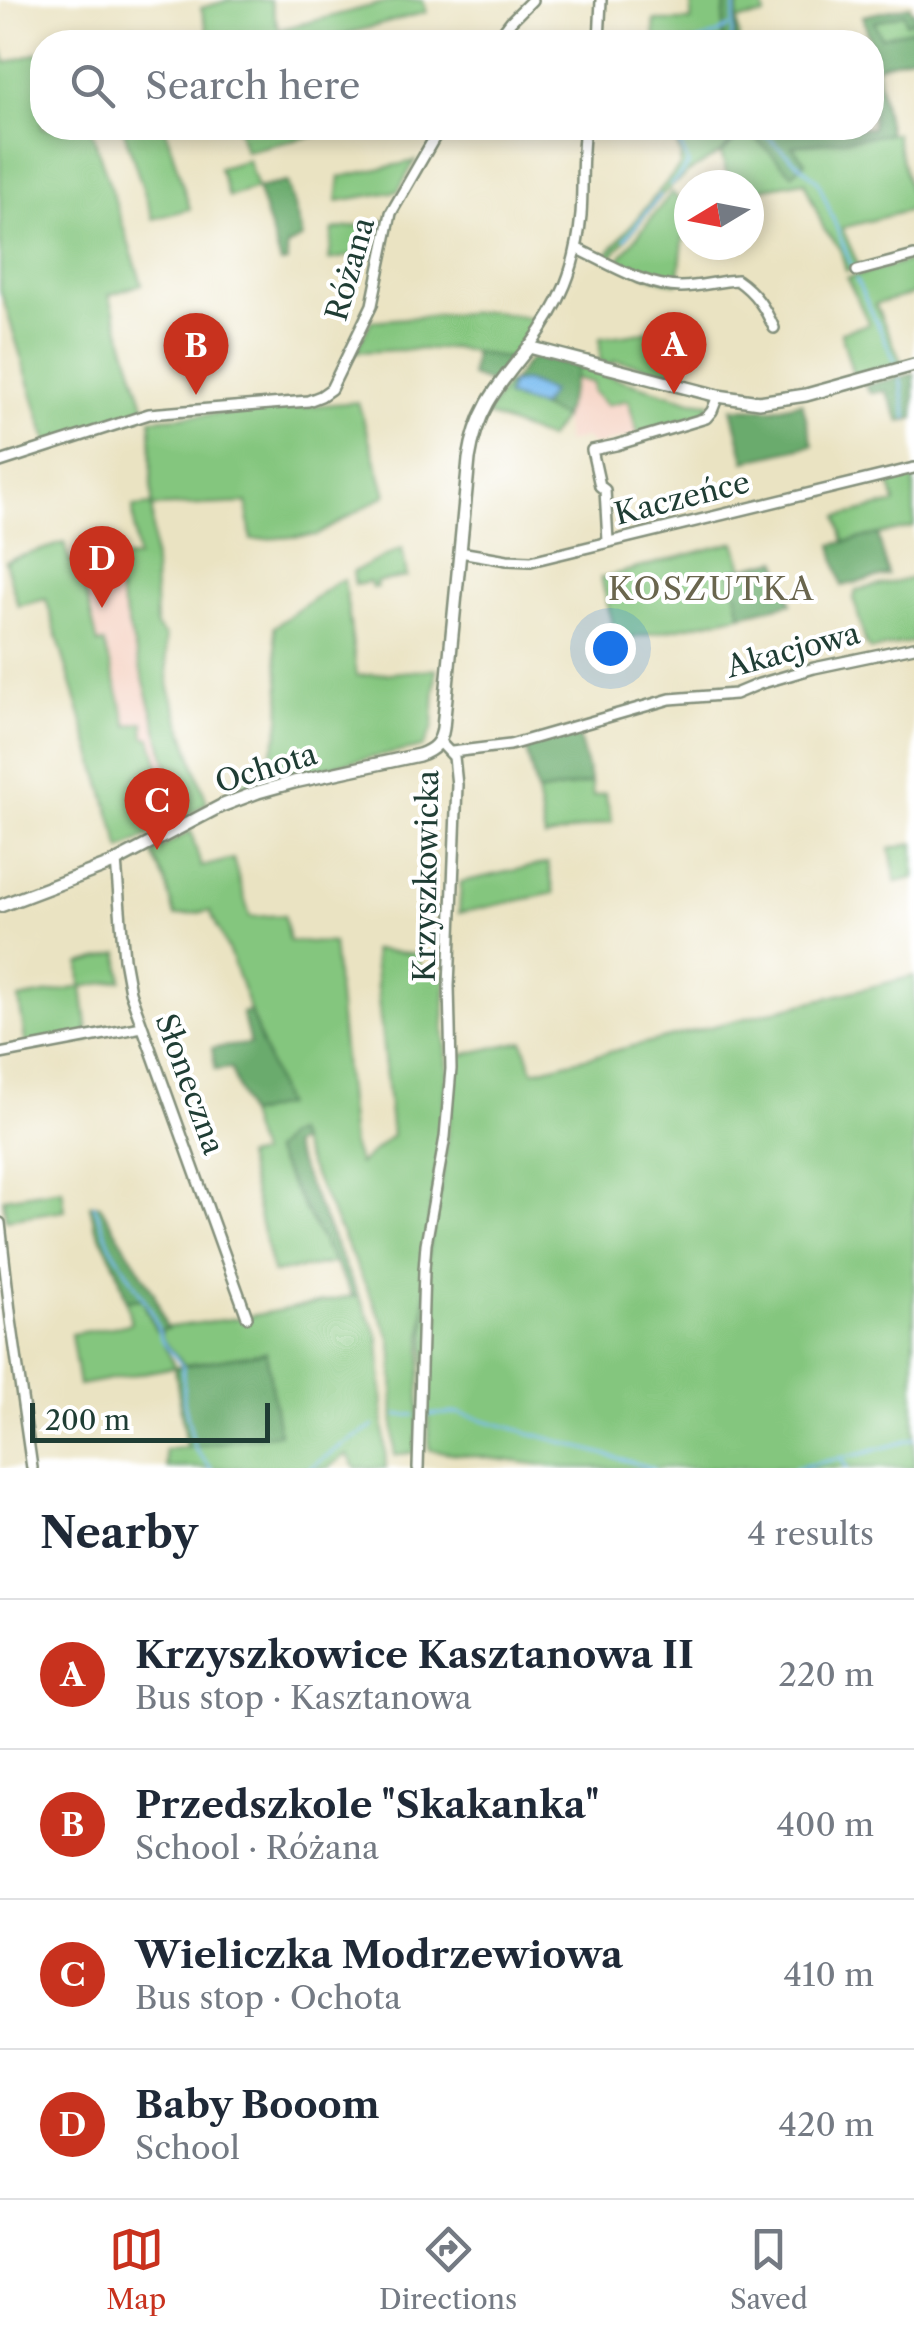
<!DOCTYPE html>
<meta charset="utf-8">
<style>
:root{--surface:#fff;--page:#f6f6f7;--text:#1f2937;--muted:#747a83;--line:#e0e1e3;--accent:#c8321e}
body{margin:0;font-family:"Libre Caslon Text",serif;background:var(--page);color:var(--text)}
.compass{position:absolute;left:674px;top:170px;width:90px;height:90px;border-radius:50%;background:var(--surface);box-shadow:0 5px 15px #0003;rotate:260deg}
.scale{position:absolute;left:30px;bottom:25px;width:240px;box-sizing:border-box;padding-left:10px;border:5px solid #1f3d34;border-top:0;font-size:28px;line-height:35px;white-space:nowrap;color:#1f3d34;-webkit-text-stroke:8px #fff;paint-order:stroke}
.you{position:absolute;left:610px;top:648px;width:35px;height:35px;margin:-25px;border:8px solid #fff;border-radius:50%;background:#1a73e8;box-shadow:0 0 0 15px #1a73e833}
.badge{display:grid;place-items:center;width:65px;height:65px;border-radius:50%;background:var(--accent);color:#fff;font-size:32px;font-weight:700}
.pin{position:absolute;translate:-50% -82px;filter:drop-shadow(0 2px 5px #0008)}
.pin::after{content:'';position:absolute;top:52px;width:35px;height:30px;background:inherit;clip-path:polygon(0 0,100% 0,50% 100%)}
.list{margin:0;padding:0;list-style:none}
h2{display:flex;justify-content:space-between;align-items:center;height:130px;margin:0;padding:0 40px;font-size:42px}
h2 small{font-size:32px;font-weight:400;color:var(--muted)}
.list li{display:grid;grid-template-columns:65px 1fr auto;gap:30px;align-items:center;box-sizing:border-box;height:150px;padding:0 40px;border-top:2px solid var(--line)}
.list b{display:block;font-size:38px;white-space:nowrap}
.list p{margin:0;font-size:32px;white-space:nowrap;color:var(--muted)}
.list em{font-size:32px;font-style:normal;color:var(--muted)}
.icon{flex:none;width:55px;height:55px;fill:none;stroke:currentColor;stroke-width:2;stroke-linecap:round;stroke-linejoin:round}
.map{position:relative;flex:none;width:914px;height:1468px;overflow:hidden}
.search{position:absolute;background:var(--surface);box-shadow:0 5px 15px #0003;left:30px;right:30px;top:30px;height:110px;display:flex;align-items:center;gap:25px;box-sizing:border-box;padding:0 35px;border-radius:40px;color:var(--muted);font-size:38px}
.sheet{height:730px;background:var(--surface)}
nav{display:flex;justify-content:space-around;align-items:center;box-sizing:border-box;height:140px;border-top:2px solid var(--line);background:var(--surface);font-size:28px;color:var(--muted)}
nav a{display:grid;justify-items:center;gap:5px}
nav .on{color:var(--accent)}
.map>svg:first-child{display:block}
.built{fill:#f5d2c2}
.green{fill:#84c67e;stroke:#528259;stroke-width:2.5}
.forest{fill:#6bab6d;stroke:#457450;stroke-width:2.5}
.water{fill:#7cbdf1;stroke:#4e7d92;stroke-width:2.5}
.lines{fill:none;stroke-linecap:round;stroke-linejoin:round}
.stream{stroke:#7cbdf1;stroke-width:2.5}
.minor-casing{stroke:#84907b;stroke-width:14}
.tertiary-casing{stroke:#84907b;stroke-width:16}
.minor{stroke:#fff;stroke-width:9}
.tertiary{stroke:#fff;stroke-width:11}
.labels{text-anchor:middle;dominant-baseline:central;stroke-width:8;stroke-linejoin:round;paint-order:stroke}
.street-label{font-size:30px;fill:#1f3d34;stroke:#fff}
.neighbourhood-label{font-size:32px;letter-spacing:2.5px;fill:#6a664e;stroke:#fff}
</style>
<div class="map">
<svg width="914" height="1468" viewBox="0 0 914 1468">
<rect width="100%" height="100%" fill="#fff"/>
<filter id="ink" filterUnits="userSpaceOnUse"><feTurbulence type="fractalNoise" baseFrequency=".01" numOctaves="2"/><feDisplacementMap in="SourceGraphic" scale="20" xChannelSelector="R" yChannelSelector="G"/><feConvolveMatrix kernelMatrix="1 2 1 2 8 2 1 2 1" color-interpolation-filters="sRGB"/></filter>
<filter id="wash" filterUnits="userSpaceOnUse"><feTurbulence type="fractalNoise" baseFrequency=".0048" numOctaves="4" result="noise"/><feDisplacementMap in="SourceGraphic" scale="40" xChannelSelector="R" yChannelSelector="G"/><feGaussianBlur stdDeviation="2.25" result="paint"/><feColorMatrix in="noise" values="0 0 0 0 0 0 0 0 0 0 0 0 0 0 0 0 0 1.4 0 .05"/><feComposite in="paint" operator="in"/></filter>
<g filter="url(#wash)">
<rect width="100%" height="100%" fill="#eae3c2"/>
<path class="built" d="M574 378 594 383 592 391 605 406 628 400 638 434 594 446 585 438 566 443 563 418Z
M110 560 182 818 151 836 70 562Z"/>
<path class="green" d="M229 0H270L279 30 394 0H423L426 12 317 42H211L201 8Z
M692 0H725L722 42H655L654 21H691Z
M739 0H762L765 15 737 20 739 42H734Z
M905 13 906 22 914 20V29L881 37 874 22Z
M134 26 139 42H103L101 36Z
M0 43 6 63 42 52V128H91L142 284 109 295 146 411 48 444 0 289Z
M123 128H165L190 209 153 219Z
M238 128H320L321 134 245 151Z
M659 128H741L728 144 746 129 791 146 895 133 914 209 842 228 859 267 846 271 840 248 824 229 804 181 749 191V185H730L721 153 687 173 662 195 609 260 604 258 680 166C683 152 675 134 660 131Z
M248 160 257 188 229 197 219 168Z
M415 161 398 191 337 201 340 177Z
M672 192 687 208 678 283 664 281 616 263Z
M385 221 378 251 329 260 333 230Z
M914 260V294L875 304 902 363 853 375 841 332 869 324 847 278Z
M491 311 540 320 511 359 454 348 356 352 371 321Z
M680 317 687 379 632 363 614 361 612 365 600 361V338L645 332Z
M578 367 692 401 710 403 709 409 700 415 638 434 628 400 606 405 592 391 593 383 574 378Z
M507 383H511L506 397 540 407 563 418 548 439 486 415Z
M358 402 386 495 317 535 251 540 247 503 152 507 156 627 165 636 169 688 207 803 182 818 110 560 137 558 133 507 152 505 151 419Z
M914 474V527L844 542 838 517 895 503 889 480Z
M735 542 743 568 732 571 741 615 617 641 601 578Z
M64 543 70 562H77L81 572 98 644 104 643 128 726 144 722 145 737 151 738 175 822 121 850 46 599 18 606 5 561Z
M402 548 407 577 376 582 377 587 372 588 370 582 355 585 353 572Z
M914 578V642L870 650 866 645 854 599 856 590Z
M344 580 357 676 436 669 433 727 423 747 340 764 237 791 236 786C244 781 255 775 261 767 294 730 276 672 274 627L337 582Z
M591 783 593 796 605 793 612 821 545 838 537 793Z
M191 831 201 867 233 859 250 917 284 915 289 941 333 943 352 1145 359 1164 392 1135 373 950 419 954 421 973 446 974 444 1027 448 1069 441 1138 430 1213 416 1452 394 1455 393 1352 389 1335 294 1133 273 1152 334 1263 273 1273 245 1157 259 1154 247 1115 283 1105 232 959 210 911 175 916 166 883 152 853Z
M914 843V878L896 882 890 849Z
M548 863 554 893 459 913 461 882Z
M119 953 122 980 82 987 89 1041 26 1047 19 999 81 987 80 964Z
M914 976V1468H564L429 1450V1419L425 1409 426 1282 428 1252 443 1171 456 1056 523 1041 533 1071Z
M62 1189 65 1210 6 1219 3 1198Z
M358 1295 379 1338 386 1468H356L347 1454 328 1468H167L165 1450 279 1433 266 1352 184 1365 162 1339 161 1328 246 1317Z
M142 1298 175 1367 79 1385 71 1334 131 1324 126 1300Z"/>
<path class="forest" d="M725 0H739L734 42H722Z
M910 6 911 11H914V20L906 23 904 13 874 22 881 37 914 29V55L876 66 889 134 792 146 805 162 792 174 746 129 722 153 741 128H872V61L875 60 863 16Z
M287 182 303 238 287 246V262L281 263 257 188Z
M474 352 511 359 493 384 471 376Z
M536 357 578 367 563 418 540 407 550 392 524 382 511 383 528 361Z
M914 374V418L900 422 886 391 870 393 865 385Z
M802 402 813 445 745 461 732 408 774 409Z
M878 534 888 575 842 586 832 545Z
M778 560 791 603 741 615 731 571Z
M577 730 591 783 537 793 525 745Z
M250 1011 284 1105 247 1115 231 1068 215 1070 212 1048 250 1044 242 1013Z
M295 1133 299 1142 291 1146 358 1295 353 1297 273 1151 287 1136Z
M90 1205H100L154 1293 167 1329 156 1331 142 1299 126 1300 116 1267 95 1226Z
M266 1352 279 1434 186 1448 175 1367Z"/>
<path class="water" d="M524 381 551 392 540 407 506 397 511 383Z"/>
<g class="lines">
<path class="stream" d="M696 42 716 35 730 26
M731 42 736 0
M757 128 818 181 852 267
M671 185 688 165C685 146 674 140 672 128
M625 239 660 195
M856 279 895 361
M900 378 907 418
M94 1205 111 1246 153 1314 161 1339 183 1367 184 1402 195 1449 211 1468
M397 1415H414
M425 1415 459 1413 653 1468
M840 1457 847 1468
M310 1468 338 1448 374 1426
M794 1468 865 1453 914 1439"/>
</g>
</g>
<g filter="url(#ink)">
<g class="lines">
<g class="minor-casing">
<path id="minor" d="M495 42 511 21 532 0
M599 42 601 0
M576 248C608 263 645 287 681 287 700 287 718 281 737 280 756 293 765 308 774 328
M857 271 914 256
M529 347C561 304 576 269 581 215 583 186 581 157 585 128
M0 462 149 414 308 401 321 396 331 389 372 305 391 213 440 128
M608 541 605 490 600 486 592 450 616 445 706 418 712 411 718 396
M460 552 507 560 531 561 914 468
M452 752 510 745 670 699 735 694 759 684 814 668 914 647
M116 861 124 959 130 992 247 1317
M0 1054 142 1027
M0 1223 11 1320 32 1468
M418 1468 424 1270 426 1244 445 1137 451 1069 449 986 457 785 454 757 440 742"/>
</g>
<g class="tertiary-casing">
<path id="tertiary" d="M0 906 111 864 221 806 258 792 294 782 419 755C434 750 441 743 443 728L469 459C477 408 498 386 529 347L718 396 759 402 806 395 914 365"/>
</g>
<use href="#minor" class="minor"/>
<use href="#tertiary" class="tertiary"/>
</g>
</g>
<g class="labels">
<g class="street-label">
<text transform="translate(350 269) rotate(-74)">Różana</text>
<text transform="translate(682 498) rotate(-14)">Kaczeńce</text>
<text transform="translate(793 650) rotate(-15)">Akacjowa</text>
<text transform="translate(266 768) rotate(-17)">Ochota</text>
<text transform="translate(426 876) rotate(-89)">Krzyszkowicka</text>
<text transform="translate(190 1084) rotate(70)">Słoneczna</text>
</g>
<g class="neighbourhood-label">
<text x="712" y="588">KOSZUTKA</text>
</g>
</g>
</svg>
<svg class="compass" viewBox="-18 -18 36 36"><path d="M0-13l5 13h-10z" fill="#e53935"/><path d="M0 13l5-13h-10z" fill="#747a83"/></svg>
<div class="scale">200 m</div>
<div class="you"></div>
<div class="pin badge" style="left:674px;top:394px">A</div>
<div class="pin badge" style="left:196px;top:395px">B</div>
<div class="pin badge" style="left:157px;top:850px">C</div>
<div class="pin badge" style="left:102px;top:608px">D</div>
<div class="search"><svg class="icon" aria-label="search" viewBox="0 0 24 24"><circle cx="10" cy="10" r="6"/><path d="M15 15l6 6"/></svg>Search here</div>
</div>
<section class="sheet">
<h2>Nearby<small>4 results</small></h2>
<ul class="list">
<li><span class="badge">A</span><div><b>Krzyszkowice Kasztanowa II</b><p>Bus stop · Kasztanowa</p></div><em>220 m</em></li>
<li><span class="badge">B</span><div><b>Przedszkole &quot;Skakanka&quot;</b><p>School · Różana</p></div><em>400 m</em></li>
<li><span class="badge">C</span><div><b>Wieliczka Modrzewiowa</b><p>Bus stop · Ochota</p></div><em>410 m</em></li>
<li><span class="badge">D</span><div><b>Baby Booom</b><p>School</p></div><em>420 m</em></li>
</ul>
</section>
<nav>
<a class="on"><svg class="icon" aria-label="map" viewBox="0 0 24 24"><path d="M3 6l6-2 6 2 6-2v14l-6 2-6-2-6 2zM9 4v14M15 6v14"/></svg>Map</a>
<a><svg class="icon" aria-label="directions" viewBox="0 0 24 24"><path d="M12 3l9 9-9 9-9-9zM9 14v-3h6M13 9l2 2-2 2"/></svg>Directions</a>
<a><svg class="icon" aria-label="saved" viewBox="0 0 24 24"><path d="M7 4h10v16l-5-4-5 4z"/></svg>Saved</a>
</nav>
